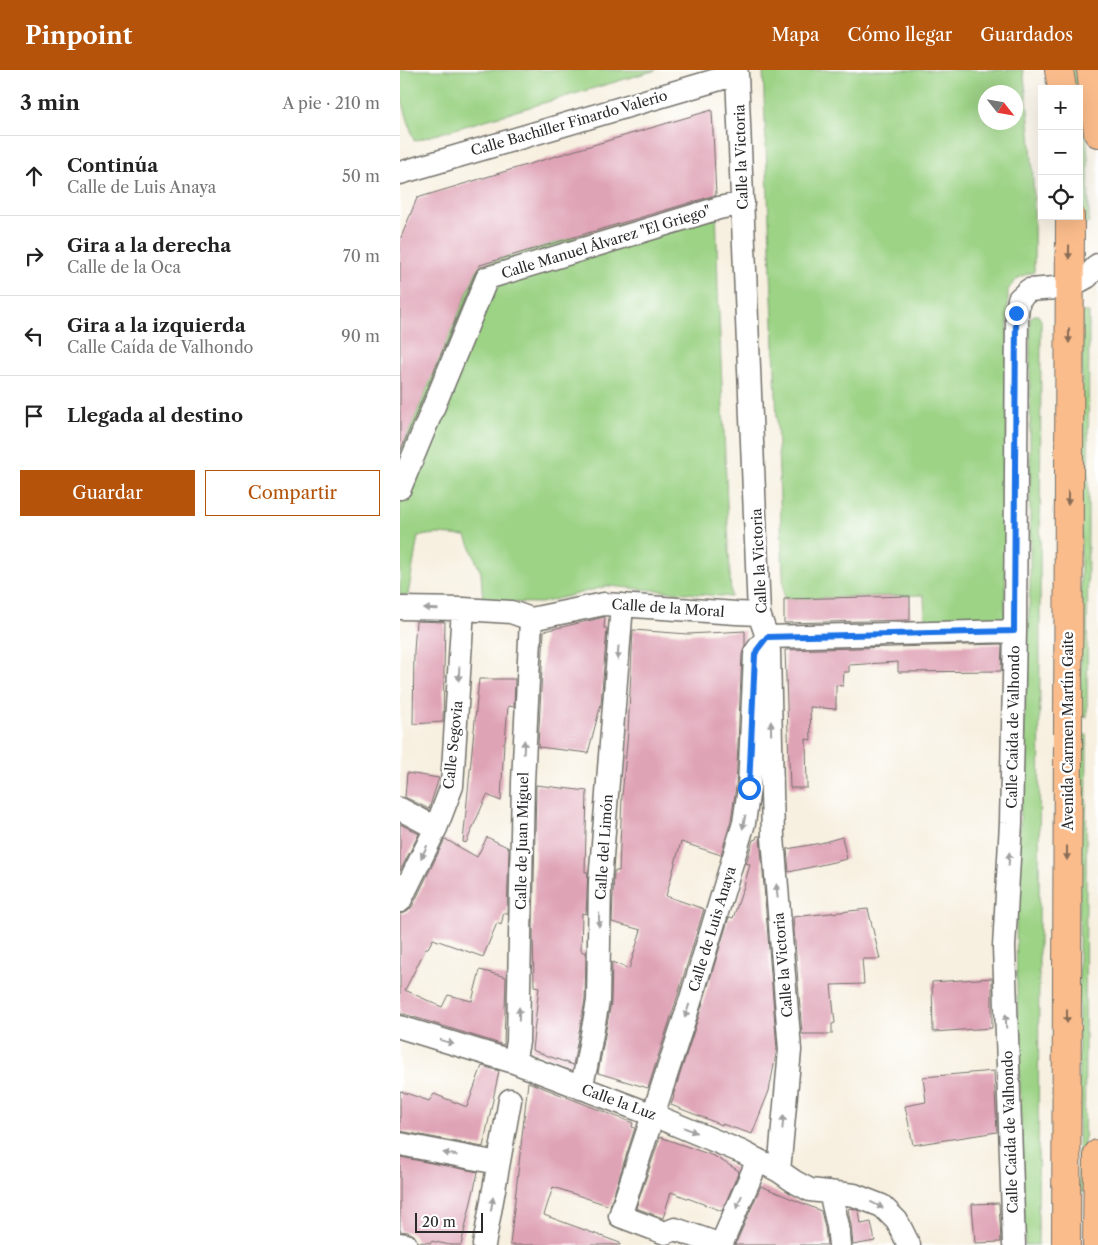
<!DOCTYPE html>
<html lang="es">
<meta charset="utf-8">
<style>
:root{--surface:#fff;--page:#f2f2f2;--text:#222;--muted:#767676;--line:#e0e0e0;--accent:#b45309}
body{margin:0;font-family:"Libre Caslon Text",serif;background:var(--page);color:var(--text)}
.controls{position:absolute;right:15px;top:15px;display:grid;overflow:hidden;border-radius:0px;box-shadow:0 5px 20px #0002}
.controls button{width:45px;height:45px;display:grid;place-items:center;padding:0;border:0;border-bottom:1px solid var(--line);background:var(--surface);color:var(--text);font:25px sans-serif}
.compass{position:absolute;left:578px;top:15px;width:45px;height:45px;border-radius:50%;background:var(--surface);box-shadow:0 5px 20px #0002;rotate:121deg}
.scale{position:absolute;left:15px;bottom:12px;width:68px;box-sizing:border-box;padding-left:5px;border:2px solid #2b2b2b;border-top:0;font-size:14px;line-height:18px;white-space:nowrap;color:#2b2b2b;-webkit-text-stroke:4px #fff;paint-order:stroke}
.stop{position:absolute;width:15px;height:15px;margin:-11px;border:4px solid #1a73e8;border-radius:50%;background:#fff}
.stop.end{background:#1a73e8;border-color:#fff;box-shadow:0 1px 5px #0008}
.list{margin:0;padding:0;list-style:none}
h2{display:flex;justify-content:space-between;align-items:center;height:65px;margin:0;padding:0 20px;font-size:21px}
h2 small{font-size:16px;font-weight:400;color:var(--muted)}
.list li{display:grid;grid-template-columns:32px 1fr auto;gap:15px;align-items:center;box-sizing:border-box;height:80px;padding:0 20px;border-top:1px solid var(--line)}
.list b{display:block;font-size:19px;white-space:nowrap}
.list p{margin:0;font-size:16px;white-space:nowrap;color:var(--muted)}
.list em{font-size:16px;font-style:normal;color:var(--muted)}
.actions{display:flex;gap:10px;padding:15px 20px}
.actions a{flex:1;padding:11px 0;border:1px solid var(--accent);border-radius:0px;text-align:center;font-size:18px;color:var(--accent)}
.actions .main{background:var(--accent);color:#fff}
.icon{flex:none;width:28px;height:28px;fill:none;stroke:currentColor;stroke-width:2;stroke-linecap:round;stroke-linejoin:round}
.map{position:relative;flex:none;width:698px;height:1175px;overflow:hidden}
header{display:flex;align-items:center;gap:30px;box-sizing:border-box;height:70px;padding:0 25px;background:var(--accent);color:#fff}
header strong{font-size:24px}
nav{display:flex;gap:28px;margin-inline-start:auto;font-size:18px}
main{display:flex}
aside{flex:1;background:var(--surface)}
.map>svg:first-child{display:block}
.green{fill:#9cd385;stroke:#647f58;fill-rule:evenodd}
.building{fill:#dfa3b6}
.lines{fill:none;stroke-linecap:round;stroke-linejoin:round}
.minor-casing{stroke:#72706a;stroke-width:25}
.major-casing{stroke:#72706a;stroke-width:30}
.minor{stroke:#fff;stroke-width:22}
.major{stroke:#fabc8b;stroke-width:28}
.oneway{fill:#886c56}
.oneway2{fill:#a0a0a0}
.route{stroke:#1a73e8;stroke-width:6}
.labels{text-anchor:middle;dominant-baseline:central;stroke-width:5;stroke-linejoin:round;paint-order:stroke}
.street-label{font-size:14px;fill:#2b2b2b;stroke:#fff}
</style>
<header>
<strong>Pinpoint</strong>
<nav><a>Mapa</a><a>Cómo llegar</a><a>Guardados</a></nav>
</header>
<main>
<aside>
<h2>3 min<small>A pie · 210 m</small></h2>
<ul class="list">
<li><svg class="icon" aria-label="ahead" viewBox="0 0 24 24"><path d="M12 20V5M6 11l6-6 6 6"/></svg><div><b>Continúa</b><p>Calle de Luis Anaya</p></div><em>50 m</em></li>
<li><svg class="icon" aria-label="right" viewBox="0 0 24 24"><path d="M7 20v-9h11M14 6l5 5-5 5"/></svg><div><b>Gira a la derecha</b><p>Calle de la Oca</p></div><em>70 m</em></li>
<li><svg class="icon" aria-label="left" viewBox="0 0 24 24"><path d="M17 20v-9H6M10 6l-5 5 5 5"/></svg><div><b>Gira a la izquierda</b><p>Calle Caída de Valhondo</p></div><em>90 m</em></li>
<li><svg class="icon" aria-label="arrive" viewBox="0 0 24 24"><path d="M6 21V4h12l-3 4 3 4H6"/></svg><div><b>Llegada al destino</b></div></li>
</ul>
<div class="actions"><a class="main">Guardar</a><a>Compartir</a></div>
</aside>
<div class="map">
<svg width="698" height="1175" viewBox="0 0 698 1175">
<rect width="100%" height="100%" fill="#fff"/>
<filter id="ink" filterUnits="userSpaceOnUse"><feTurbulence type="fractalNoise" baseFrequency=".02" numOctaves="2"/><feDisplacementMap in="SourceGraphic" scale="10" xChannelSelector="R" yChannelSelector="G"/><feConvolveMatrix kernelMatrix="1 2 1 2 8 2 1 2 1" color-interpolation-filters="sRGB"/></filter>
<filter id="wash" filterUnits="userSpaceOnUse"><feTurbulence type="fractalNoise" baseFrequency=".0096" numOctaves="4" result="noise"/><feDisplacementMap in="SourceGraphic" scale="20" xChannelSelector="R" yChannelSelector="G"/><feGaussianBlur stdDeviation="1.12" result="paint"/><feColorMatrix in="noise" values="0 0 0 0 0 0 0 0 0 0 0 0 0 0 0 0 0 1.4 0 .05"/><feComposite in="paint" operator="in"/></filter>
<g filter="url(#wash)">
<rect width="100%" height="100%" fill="#f7f0e0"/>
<path class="green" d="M0 0H256L14 71 0 23Z
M363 0H623C633 68 635 133 634 202 621 206 616 208 608 220L605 551 525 554 524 525 384 529ZM586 22H616V52H586Z
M670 0H678L685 52 688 90 689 153H681L679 83V19H673Z
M316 125 318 220 331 527 208 516 141 533 83 532 81 503 66 466 37 464 18 466 8 525H0V394L4 373 79 195Z
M682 242H689L687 647H680Z
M634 245H638L641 250 638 1175H625L617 923 616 849 630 514V249Z
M680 665H687L684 1122H678Z"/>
<g id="blocks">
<path class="building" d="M312 40 316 125 80 195 75 203 0 382V170L17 128 176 80Z
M510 526V550L384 553V529Z
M205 547 204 558H207L201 634 188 683 138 677 144 561Z
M16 551 45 552 43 652 13 654 14 581Z
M233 560 288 564 345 561V575L342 584 336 717 331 750 321 785 281 772 266 826 304 839 276 931 248 1018 198 1003 211 933 212 892 229 899 241 860 212 852 214 801H219L222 726 228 662Z
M602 574 601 601 498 602V592L449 595V602H444L443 616 436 615V639L410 637 411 670 406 669 407 718H390L385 580Z
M79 609H115L114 637 108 636 105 672H104L101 731 87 725 66 773 63 772Z
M7 703 39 708 29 739 5 727Z
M136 715 187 721 185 802H188L186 844 182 843 181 881 186 883 185 930 173 995 132 980 139 917 134 916 133 860Z
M0 754 19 764 0 801Z
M357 766H360L377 979 369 1021 352 1064 322 1054V1055L271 1035 274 1026H273L301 939 329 847 333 848 344 816 350 794 346 793 353 770 356 769Z
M87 767 109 778 107 844 104 842 101 855 97 853 83 887 33 869 28 878H26L5 920 42 937 48 925 72 931 80 900 106 907 104 975 4 944H0V844L7 842 12 837 45 769 77 787Z
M442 767 447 789 389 802 387 779 421 773Z
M468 839 480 889H462L464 914 431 915 435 953 432 954V964H402L393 847Z
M592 908V958L533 962 532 912Z
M82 996 99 1001 83 1077 0 1061V1021L29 1031 34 1024 67 1037Z
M594 1001 597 1062 513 1075 505 1036 526 1032 523 1007Z
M128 1012 233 1053 232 1057 235 1058 210 1136 153 1117 144 1145 220 1173V1175H110Z
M260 1067 314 1086 339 1101 322 1141 271 1122 263 1148 236 1138Z
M0 1087 78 1102 61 1175H50L31 1171V1173L18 1172 14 1165 8 1162 0 1161Z
M361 1116 421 1141 425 1158 427 1175H335Z
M599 1133 601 1172 575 1173 572 1134Z
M452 1138 459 1141 461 1154 471 1152 475 1171 453 1175 451 1155 448 1139Z"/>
</g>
</g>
<g filter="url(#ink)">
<use href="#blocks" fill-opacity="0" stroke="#72706a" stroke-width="1"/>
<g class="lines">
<g class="minor-casing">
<path id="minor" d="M336 0 337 4 359 544 367 567 369 581 373 767 390 980 379 1101
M0 103 337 4
M0 418 87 208 319 138 343 133
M0 538 63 539 111 542 131 549 204 534 336 543 359 544
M0 739 36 758
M0 831 36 758 52 716 63 539
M0 957 114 992 253 1045 342 1082 379 1101 395 1112 410 1120 454 1125 482 1136 497 1151 509 1175
M114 992 118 972 123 712 131 549
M181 1018 186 997 198 931 200 812 222 535
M0 1074 98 1093
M430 1122 438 1156 440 1175
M0 1174 6 1175
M84 1175 110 1030
M321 1175 275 1159 265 1163 220 1146 289 935 344 753 349 718 355 585 357 580 367 567 615 561
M321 1175 358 1090
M614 1175 604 877 611 753 615 561 617 243 619 229 629 220 669 217 687 207 698 195"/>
</g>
<g class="major-casing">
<path id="major" d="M659 0 662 19
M691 0 698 63
M666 1175 670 146
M697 1175 698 1084"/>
</g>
<use href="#minor" class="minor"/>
<use href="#major" class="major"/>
</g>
<defs><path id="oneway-solid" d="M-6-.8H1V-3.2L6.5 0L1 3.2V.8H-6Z" transform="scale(1.25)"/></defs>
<g class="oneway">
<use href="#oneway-solid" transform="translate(669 182) rotate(91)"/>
<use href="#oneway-solid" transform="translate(669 266) rotate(90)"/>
<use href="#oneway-solid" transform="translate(668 428) rotate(90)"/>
<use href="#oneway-solid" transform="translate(667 783) rotate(90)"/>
<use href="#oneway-solid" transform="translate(667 946) rotate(90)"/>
</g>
<g class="oneway2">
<use href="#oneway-solid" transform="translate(31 539) rotate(-179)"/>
<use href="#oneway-solid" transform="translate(218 583) rotate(94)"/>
<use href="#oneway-solid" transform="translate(59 604) rotate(93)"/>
<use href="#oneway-solid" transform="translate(371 658) rotate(-91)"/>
<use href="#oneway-solid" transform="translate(124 677) rotate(-87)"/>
<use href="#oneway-solid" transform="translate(344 752) rotate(101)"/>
<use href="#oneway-solid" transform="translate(24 782) rotate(116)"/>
<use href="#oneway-solid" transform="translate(609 789) rotate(-87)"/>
<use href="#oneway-solid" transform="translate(377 821) rotate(-95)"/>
<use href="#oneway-solid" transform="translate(199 850) rotate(91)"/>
<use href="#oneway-solid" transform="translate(287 941) rotate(108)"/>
<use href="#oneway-solid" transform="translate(119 944) rotate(-89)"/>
<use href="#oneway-solid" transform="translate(606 951) rotate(-92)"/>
<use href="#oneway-solid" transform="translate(47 972) rotate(17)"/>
<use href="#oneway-solid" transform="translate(383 1052) rotate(-85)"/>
<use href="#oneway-solid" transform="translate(290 1060) rotate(23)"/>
<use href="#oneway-solid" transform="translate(50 1084) rotate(-169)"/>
<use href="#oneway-solid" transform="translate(339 1132) rotate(113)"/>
<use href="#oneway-solid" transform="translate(92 1134) rotate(-81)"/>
<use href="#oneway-solid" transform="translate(477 1135) rotate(27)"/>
</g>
</g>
<g class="lines" filter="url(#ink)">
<path class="route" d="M349 718 355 585 357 580 367 567 614 561 616 243"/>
</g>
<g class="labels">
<g class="street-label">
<text transform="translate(169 53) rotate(-16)">Calle Bachiller Finardo Valerio</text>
<text transform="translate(341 87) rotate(-92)">Calle la Victoria</text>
<text transform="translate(206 172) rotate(-17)">Calle Manuel Álvarez "El Griego"</text>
<text transform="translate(359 491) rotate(-93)">Calle la Victoria</text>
<text transform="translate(268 538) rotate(4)">Calle de la Moral</text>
<text transform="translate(613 657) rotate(-89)">Calle Caída de Valhondo</text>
<text transform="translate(668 661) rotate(-90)">Avenida Carmen Martín Gaite</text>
<text transform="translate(53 675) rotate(-84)">Calle Segovia</text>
<text transform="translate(122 771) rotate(-89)">Calle de Juan Miguel</text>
<text transform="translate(204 777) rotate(-86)">Calle del Limón</text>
<text transform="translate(312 859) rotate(-73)">Calle de Luis Anaya</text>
<text transform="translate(383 895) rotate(-95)">Calle la Victoria</text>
<text transform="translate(219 1032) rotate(20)">Calle la Luz</text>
<text transform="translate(610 1062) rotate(-92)">Calle Caída de Valhondo</text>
</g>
</g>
</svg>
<div class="controls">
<button>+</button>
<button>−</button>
<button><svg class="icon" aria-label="locate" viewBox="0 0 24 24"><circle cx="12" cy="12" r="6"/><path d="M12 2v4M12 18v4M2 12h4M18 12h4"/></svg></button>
</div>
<svg class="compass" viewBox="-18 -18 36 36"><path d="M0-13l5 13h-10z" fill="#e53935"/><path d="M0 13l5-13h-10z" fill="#767676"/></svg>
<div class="scale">20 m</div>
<div class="stop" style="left:349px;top:718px"></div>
<div class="stop end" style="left:616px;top:243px"></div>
</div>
</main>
